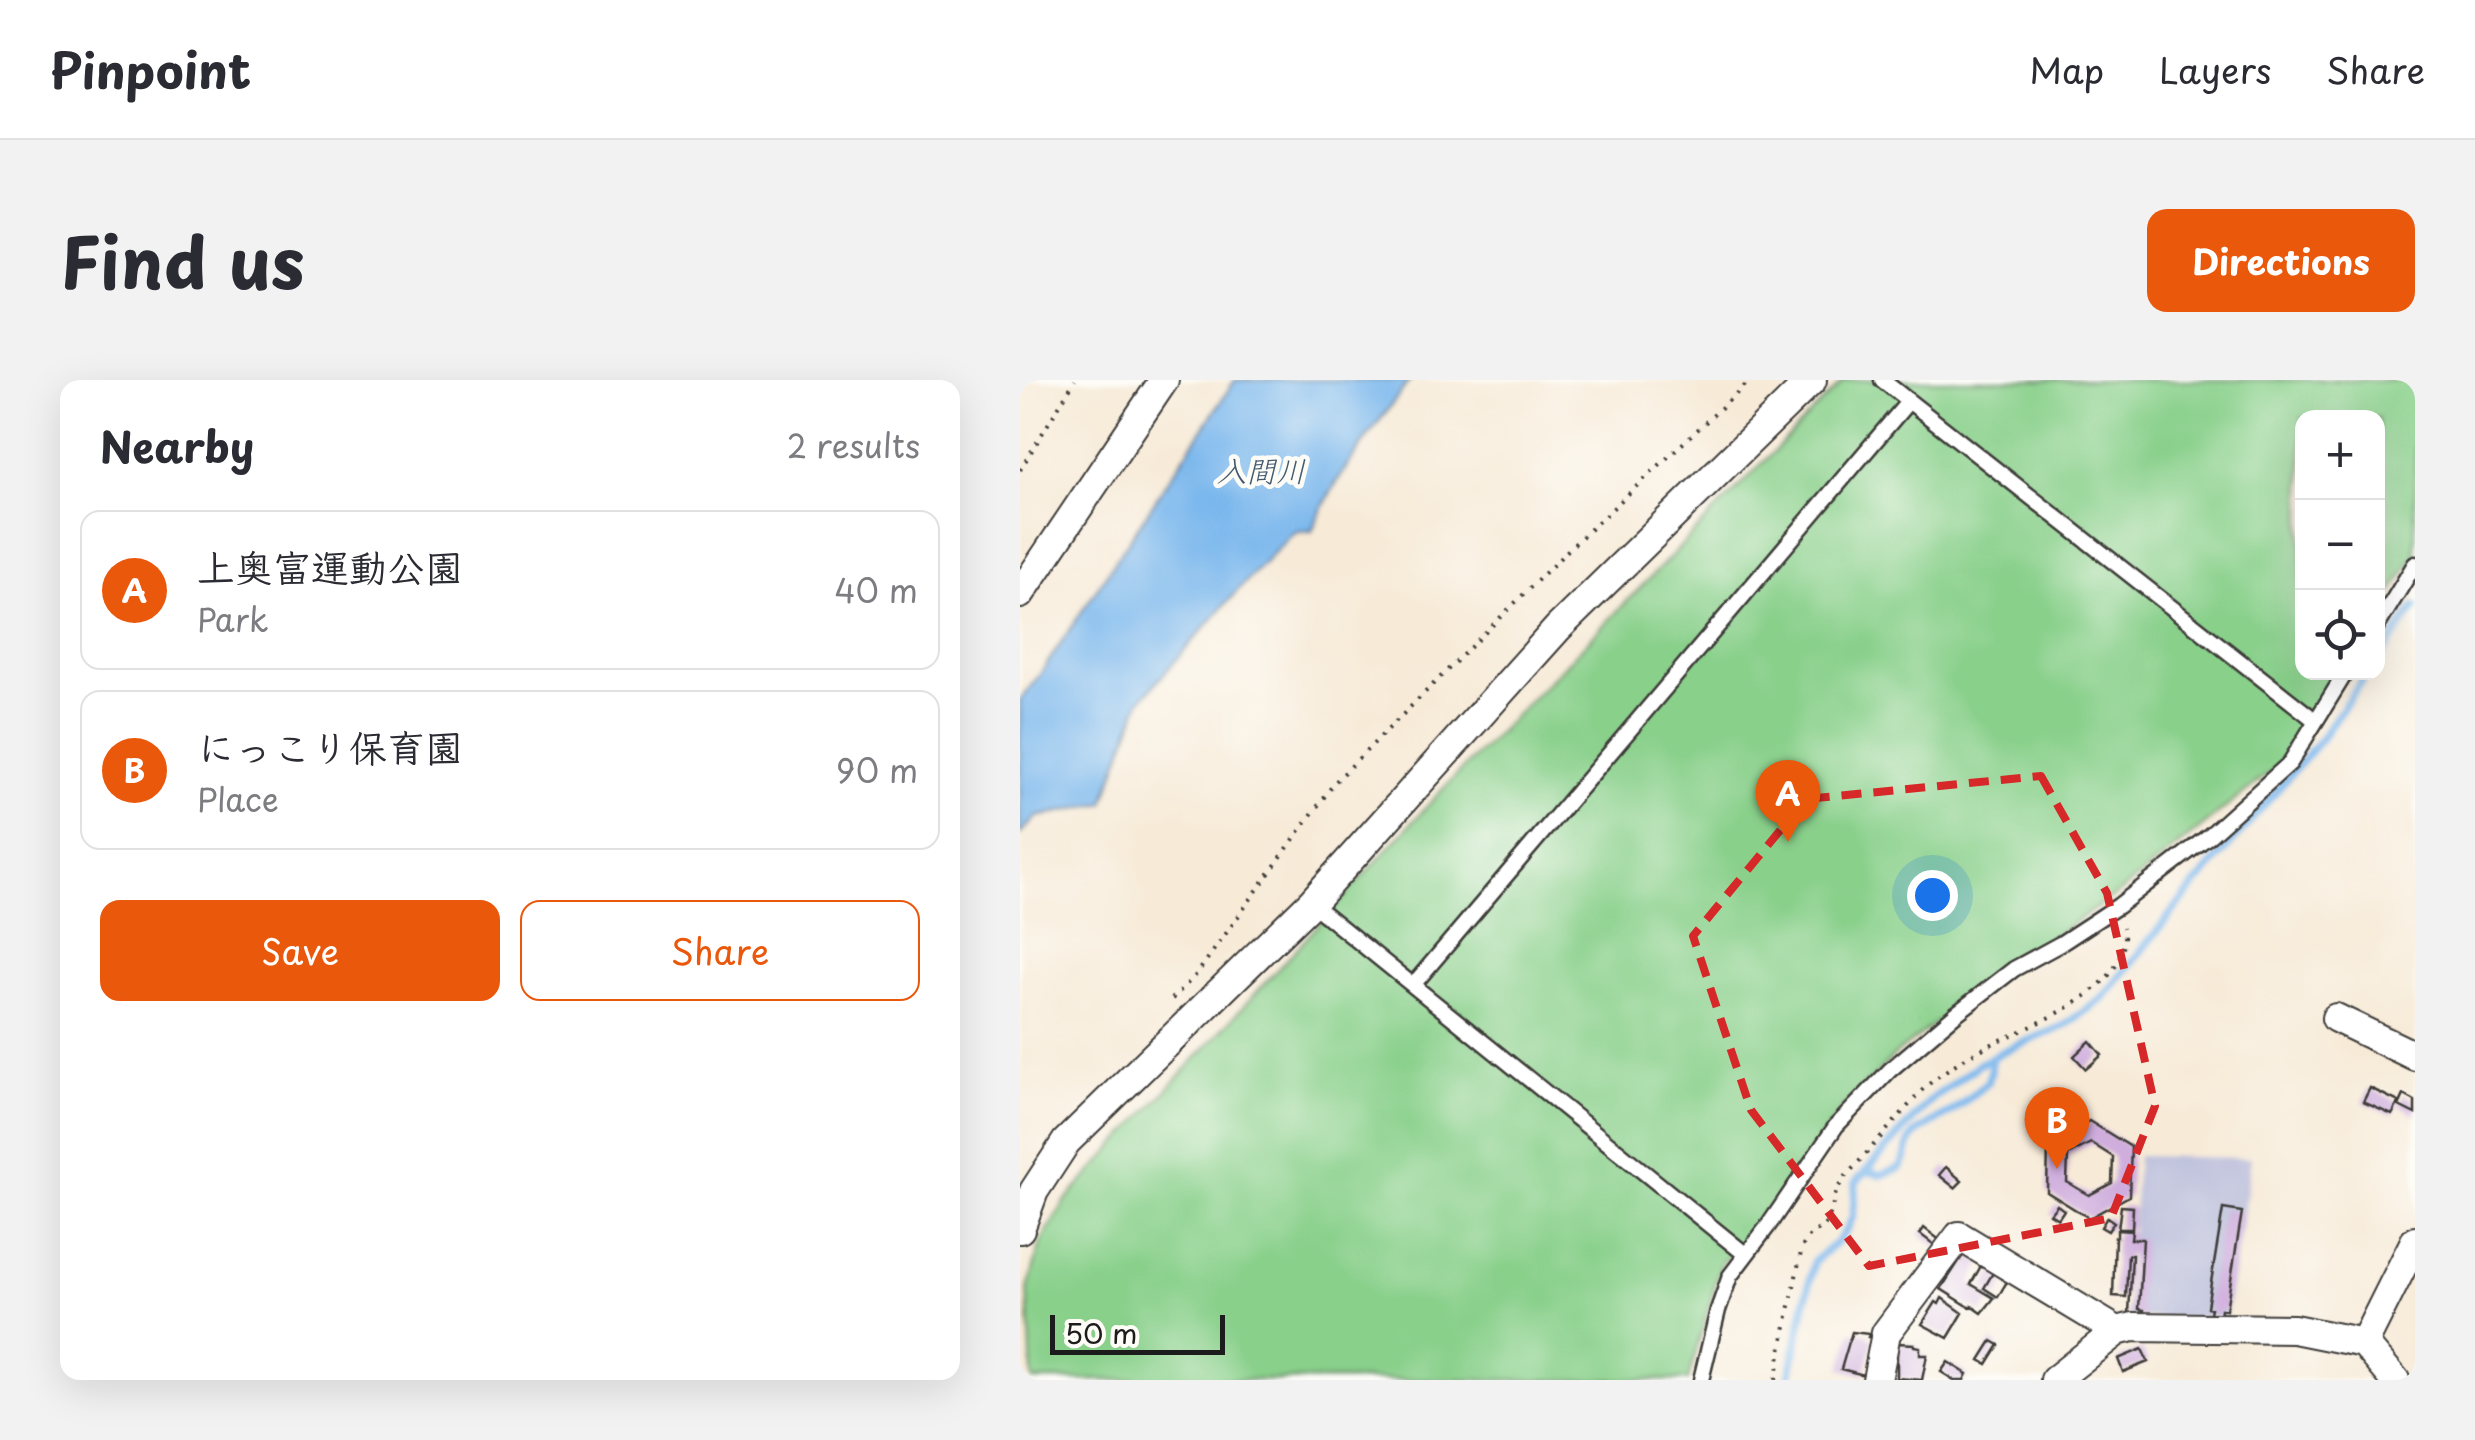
<!DOCTYPE html>
<meta charset="utf-8">
<style>
:root{--surface:#fff;--page:#f2f2f3;--text:#2b2b33;--muted:#7c7c81;--line:#e1e1e2;--accent:#ea580c}
body{margin:0;font-family:"Playpen Sans","Klee One",sans-serif;background:var(--page);color:var(--text)}
.controls{position:absolute;right:30px;top:30px;display:grid;overflow:hidden;border-radius:20px;box-shadow:0 10px 40px #0002}
.controls button{width:90px;height:90px;display:grid;place-items:center;padding:0;border:0;border-bottom:2px solid var(--line);background:var(--surface);color:var(--text);font:50px sans-serif}
.scale{position:absolute;left:30px;bottom:25px;width:175px;box-sizing:border-box;padding-left:10px;border:5px solid #1c1c1c;border-top:0;font-size:28px;line-height:35px;white-space:nowrap;color:#1c1c1c;-webkit-text-stroke:8px #fdfcf7;paint-order:stroke}
.you{position:absolute;left:912px;top:515px;width:35px;height:35px;margin:-25px;border:8px solid #fff;border-radius:50%;background:#1a73e8;box-shadow:0 0 0 15px #1a73e833}
.badge{display:grid;place-items:center;width:65px;height:65px;border-radius:50%;background:var(--accent);color:#fff;font-size:32px;font-weight:700}
.pin{position:absolute;translate:-50% -82px;filter:drop-shadow(0 2px 5px #0008)}
.pin::after{content:'';position:absolute;top:52px;width:35px;height:30px;background:inherit;clip-path:polygon(0 0,100% 0,50% 100%)}
.list{margin:0;padding:0;list-style:none}
h2{display:flex;justify-content:space-between;align-items:center;height:130px;margin:0;padding:0 40px;font-size:42px}
h2 small{font-size:32px;font-weight:400;color:var(--muted)}
.list li{display:grid;grid-template-columns:65px 1fr auto;gap:30px;align-items:center;box-sizing:border-box;height:160px;margin:0 20px 20px;padding:0 20px;border:2px solid var(--line);border-radius:20px}
.list b{display:block;font-size:38px;white-space:nowrap}
.list p{margin:0;font-size:32px;white-space:nowrap;color:var(--muted)}
.list em{font-size:32px;font-style:normal;color:var(--muted)}
.actions{display:flex;gap:20px;padding:30px 40px}
.actions a{flex:1;padding:22px 0;border:2px solid var(--accent);border-radius:20px;text-align:center;font-size:35px;color:var(--accent)}
.actions .main{background:var(--accent);color:#fff}
.icon{flex:none;width:55px;height:55px;fill:none;stroke:currentColor;stroke-width:2;stroke-linecap:round;stroke-linejoin:round}
.map{position:relative;flex:none;width:1395px;height:1000px;overflow:hidden;border-radius:20px}
header{display:flex;align-items:center;gap:60px;box-sizing:border-box;height:140px;padding:0 50px;background:var(--surface);border-bottom:2px solid var(--line)}
header strong{font-size:48px}
nav{display:flex;gap:55px;margin-inline-start:auto;font-size:35px}
.intro{display:flex;align-items:center;justify-content:space-between;box-sizing:border-box;height:240px;padding:0 60px}
h1{margin:0;font-size:70px}
.button{padding:25px 45px;border-radius:20px;background:var(--accent);color:#fff;font-size:35px;font-weight:700}
main{display:flex;gap:60px;padding:0 60px}
aside{flex:1;background:var(--surface);border-radius:20px;box-shadow:0 10px 40px #0002}
.map>svg:first-child{display:block}
.industrial{fill:#c0c2dd}
.green{fill:#89d08b;stroke:#527654;stroke-width:2.5}
.water{fill:#7ab7ed;stroke:#4b6a84;stroke-width:2.5}
.lines{fill:none;stroke-linecap:round;stroke-linejoin:round}
.stream{stroke:#7ab7ed;stroke-width:8}
.building{fill:#cfaddd;fill-rule:evenodd}
.service-casing{stroke:#3d3b38;stroke-width:19}
.minor-casing{stroke:#3d3b38;stroke-width:32}
.path{stroke:#3d3b38;stroke-width:4;stroke-dasharray:2.5 8;stroke-linecap:butt}
.service{stroke:#fff;stroke-width:14}
.minor{stroke:#fff;stroke-width:28}
.marked{fill:none;stroke:#d62828;stroke-width:8;stroke-dasharray:20 12;stroke-linejoin:round}
.labels{text-anchor:middle;dominant-baseline:central;stroke-width:9;stroke-linejoin:round;paint-order:stroke}
.water-label{font-size:30px;font-style:italic;fill:#425a70;stroke:#fdfcf7}
</style>
<header>
<strong>Pinpoint</strong>
<nav><a>Map</a><a>Layers</a><a>Share</a></nav>
</header>
<div class="intro"><h1>Find us</h1><a class="button">Directions</a></div>
<main>
<aside>
<h2>Nearby<small>2 results</small></h2>
<ul class="list">
<li><span class="badge">A</span><div><b>上奥富運動公園</b><p>Park</p></div><em>40 m</em></li>
<li><span class="badge">B</span><div><b>にっこり保育園</b><p>Place</p></div><em>90 m</em></li>
</ul>
<div class="actions"><a class="main">Save</a><a>Share</a></div>
</aside>
<div class="map">
<svg width="1395" height="1000" viewBox="0 0 1395 1000">
<rect width="100%" height="100%" fill="#fdfcf7"/>
<filter id="ink" filterUnits="userSpaceOnUse"><feTurbulence type="fractalNoise" baseFrequency=".01" numOctaves="2"/><feDisplacementMap in="SourceGraphic" scale="20" xChannelSelector="R" yChannelSelector="G"/><feConvolveMatrix kernelMatrix="1 2 1 2 8 2 1 2 1" color-interpolation-filters="sRGB"/></filter>
<filter id="wash" filterUnits="userSpaceOnUse"><feTurbulence type="fractalNoise" baseFrequency=".0048" numOctaves="4" result="noise"/><feDisplacementMap in="SourceGraphic" scale="40" xChannelSelector="R" yChannelSelector="G"/><feGaussianBlur stdDeviation="2.25" result="paint"/><feColorMatrix in="noise" values="0 0 0 0 0 0 0 0 0 0 0 0 0 0 0 0 0 1.4 0 .05"/><feComposite in="paint" operator="in"/></filter>
<g filter="url(#wash)">
<rect width="100%" height="100%" fill="#f7ead7"/>
<path class="industrial" d="M1117 776 1231 778 1226 819 1206 937 1107 938Z"/>
<path class="green" d="M824 0H1395V176L1358 234V38H1282V292L1320 293 1263 382 1099 513 991 584 876 674 824 726 732 855 701 884 668 1000H12L8 909 21 862 46 820 420 412Z"/>
<path class="water" d="M215 0H390C355 48 314 96 292 151H278L272 154 219 209 120 321 84 423 17 437 0 454V320L21 293Z"/>
<g class="lines">
<path class="stream" d="M1358 280 1395 227
M847 791 861 795 880 788 885 779 890 761 896 753 934 730 967 703 971 691V678
M769 1000 794 881 816 863 827 849 833 836 836 802 911 720 958 685 986 670 1044 646 1083 618 1159 524 1300 360 1348 292"/>
</g>
<g id="blocks">
<path class="building" d="M1070 661 1082 675 1066 689 1054 676Z
M1350 708 1379 722 1372 735 1343 722Z
M1384 715 1395 721V734L1379 726Z
M1069 741 1111 767 1109 816 1069 838 1027 812 1028 764ZM1071 763 1093 777 1092 803 1069 815 1047 802 1048 775Z
M926 787 942 801 935 808 919 795Z
M1037 825 1044 830 1038 839 1030 834Z
M1101 826 1113 827 1112 849H1098Z
M1203 829 1222 832 1206 930 1201 929 1200 935 1190 933 1191 928 1187 927Z
M1087 837 1094 842 1088 851 1081 847Z
M904 848 921 861 917 867 900 854Z
M1097 850 1112 851 1111 859H1123L1119 929 1124 930 1123 937 1109 934 1112 875H1108L1106 917 1093 916 1095 857H1097Z
M945 872 962 884 951 904 974 918 962 933 952 926 951 928 921 909Z
M974 891 988 900 978 917 964 908Z
M922 918 943 933 928 958 902 944 916 922 919 924Z
M832 952 849 954 848 957 854 958 844 995 821 989Z
M972 961 979 965 967 984 960 980Z
M877 963 894 964V966L900 967V975H907L902 1000 877 998Z
M1122 969 1128 982 1103 992 1098 979Z
M928 982 947 994 944 1000H934L921 992Z"/>
</g>
</g>
<g filter="url(#ink)">
<use href="#blocks" fill-opacity="0" stroke="#3d3b38" stroke-width="2.5"/>
<g class="lines">
<g class="service-casing">
<path id="service" d="M862 0 1296 341
M1358 245 1395 184
M291 523 725 874
M393 605 888 22
M681 1000 698 930 710 896 748 846 816 746 870 690 937 633 994 589 1040 564 1098 526 1190 455 1270 383 1326 292"/>
</g>
<g class="minor-casing">
<path id="minor" d="M0 214 144 0
M1316 638 1395 676
M0 849 14 811 46 762 291 523 538 248 792 0
M1344 963 1395 861
M857 1000 866 953 939 856 1097 951
M1035 1000 1097 951 1113 947 1274 949 1344 963 1375 1000"/>
</g>
<path class="path" d="M0 90 55 0
M152 619 176 595 315 402 550 168 731 0
M755 1000 782 867 791 854 804 846 808 841 817 809 826 796C845 775 864 753 883 732 891 723 899 712 909 704 926 689 947 676 968 666 1011 645 1116 610 1103 547"/>
<use href="#service" class="service"/>
<use href="#minor" class="minor"/>
</g>
</g>
<path class="marked" d="M1021 396 1087 513 1135 726 1091 838 849 886 731 730 673 556 786 419Z"/>
<g class="labels">
<g class="water-label">
<text x="241" y="89">入間川</text>
</g>
</g>
</svg>
<div class="controls">
<button>+</button>
<button>−</button>
<button><svg class="icon" aria-label="locate" viewBox="0 0 24 24"><circle cx="12" cy="12" r="6"/><path d="M12 2v4M12 18v4M2 12h4M18 12h4"/></svg></button>
</div>
<div class="scale">50 m</div>
<div class="you"></div>
<div class="pin badge" style="left:768px;top:462px">A</div>
<div class="pin badge" style="left:1037px;top:789px">B</div>
</div>
</main>
